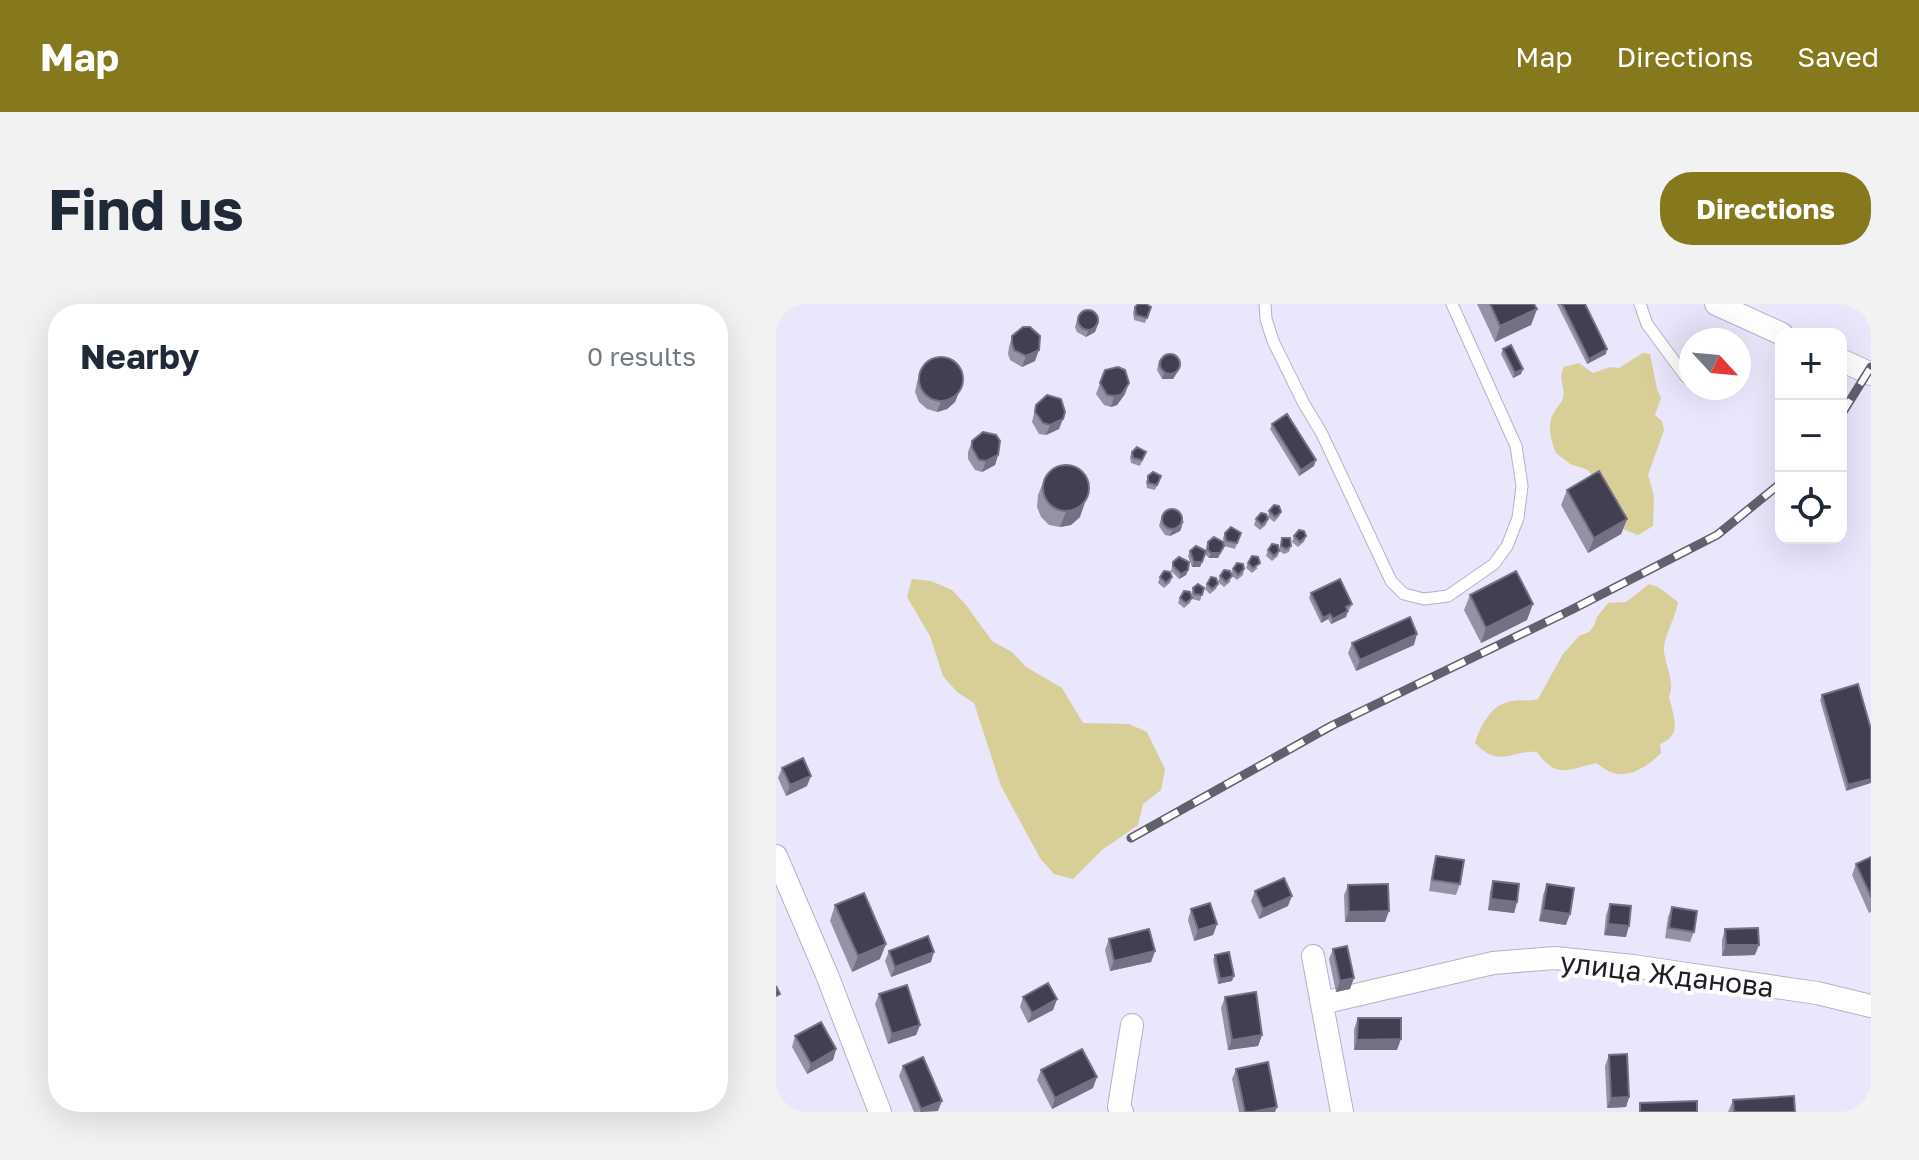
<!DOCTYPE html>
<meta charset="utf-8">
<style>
:root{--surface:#fff;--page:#f2f2f3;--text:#1f2937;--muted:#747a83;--line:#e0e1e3;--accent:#86781d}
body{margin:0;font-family:"Golos Text",sans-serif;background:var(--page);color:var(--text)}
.controls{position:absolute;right:24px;top:24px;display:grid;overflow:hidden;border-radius:16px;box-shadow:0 8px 32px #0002}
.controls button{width:72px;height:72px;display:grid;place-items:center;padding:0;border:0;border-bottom:2px solid var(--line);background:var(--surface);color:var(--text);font:40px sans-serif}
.compass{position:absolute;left:903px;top:24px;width:72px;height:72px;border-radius:50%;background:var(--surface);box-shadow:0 8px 32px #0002;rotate:116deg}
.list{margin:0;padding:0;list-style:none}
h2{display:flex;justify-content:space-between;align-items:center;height:104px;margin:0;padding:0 32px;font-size:34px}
h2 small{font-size:26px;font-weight:400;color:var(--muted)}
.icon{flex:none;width:44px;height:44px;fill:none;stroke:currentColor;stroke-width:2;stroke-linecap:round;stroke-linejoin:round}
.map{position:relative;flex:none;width:1095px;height:808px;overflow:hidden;border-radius:32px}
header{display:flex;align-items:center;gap:48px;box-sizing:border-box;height:112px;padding:0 40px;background:var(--accent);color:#fff}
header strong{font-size:38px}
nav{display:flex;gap:44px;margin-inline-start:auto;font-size:28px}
.intro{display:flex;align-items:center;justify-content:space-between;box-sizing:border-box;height:192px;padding:0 48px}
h1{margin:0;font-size:56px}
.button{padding:20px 36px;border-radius:32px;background:var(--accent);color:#fff;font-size:28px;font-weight:700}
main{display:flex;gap:48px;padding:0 48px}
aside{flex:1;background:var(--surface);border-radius:32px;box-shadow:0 8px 32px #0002}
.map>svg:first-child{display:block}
.green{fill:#d7cf97}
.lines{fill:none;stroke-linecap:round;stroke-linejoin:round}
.service-casing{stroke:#b5b1c6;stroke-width:13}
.minor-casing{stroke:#b5b1c6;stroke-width:24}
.service{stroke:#fff;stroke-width:11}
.minor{stroke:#fff;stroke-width:22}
.rail-casing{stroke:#62606c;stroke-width:9}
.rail{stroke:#fff;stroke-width:6;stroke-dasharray:18;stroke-linecap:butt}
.wall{fill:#9692a6}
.shaded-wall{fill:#747184}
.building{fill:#423f50;stroke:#747184;stroke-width:2}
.labels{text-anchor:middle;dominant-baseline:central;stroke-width:8;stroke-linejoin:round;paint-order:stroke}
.street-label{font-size:28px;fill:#1e1d25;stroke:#fff}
</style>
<header>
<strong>Map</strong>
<nav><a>Map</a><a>Directions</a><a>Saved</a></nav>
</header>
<div class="intro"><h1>Find us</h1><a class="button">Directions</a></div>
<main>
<aside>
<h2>Nearby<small>0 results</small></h2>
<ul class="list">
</ul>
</aside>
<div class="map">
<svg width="1095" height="808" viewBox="0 0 1095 808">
<rect width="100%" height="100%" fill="#eae6fc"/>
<path class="green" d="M867 49 874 50 881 85 885 94 879 111 886 117 888 126 872 171 878 192 877 222 862 231 844 224 843 208 812 166 794 160 780 149C775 138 771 121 777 110 780 104 785 100 787 94 790 82 781 77 788 63L803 59 817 69 834 63 843 64Z
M136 275 155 277 176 286 190 301 216 337 236 348 250 363 286 384 307 419 353 420 371 428 389 465 385 486 367 500 362 521 326 546 297 575 278 570 264 554 225 482 198 399 181 388 167 372 154 332 131 293Z
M873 280 882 283 902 298C900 314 887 332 888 347 889 359 896 373 895 385 894 397 891 386 894 397 899 415 905 432 884 440L885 449C874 460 854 475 837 469 831 467 825 462 820 459 791 466 780 475 761 448 735 446 723 465 699 439 705 421 715 400 736 397 746 395 753 398 762 395L787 350 803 332 813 328 818 322 821 313 832 299 850 298Z"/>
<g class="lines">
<g class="service-casing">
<path id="service" d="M489 0 490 15 497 37 527 98 546 130 615 277 628 290 648 295 672 292 718 260 731 242 742 214 746 182 740 142 676 0
M864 0 871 20 910 73"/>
</g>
<g class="minor-casing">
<path id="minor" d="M940 0 1006 30
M1065 56 1095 70
M0 552 51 671 104 808
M537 652 566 808
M546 699 717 659 779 654 857 662 1041 689 1095 702
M346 808 343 803 356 721"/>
</g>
<use href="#service" class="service"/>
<use href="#minor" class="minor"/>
<g class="rail-casing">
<path id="rail" d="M1065 111 1095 63
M355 534 555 422 795 306 941 231 1005 179"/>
</g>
<use href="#rail" class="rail"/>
</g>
<path class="wall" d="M701 0H758L761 5 755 21 719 38Z
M781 0H809L830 50 811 60Z
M359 3H375L369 19 358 16 357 8Z
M302 12 323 18 319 28 310 33 301 28 299 23Z
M236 32 259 57 246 63 234 56 232 50 233 43Z
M727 45 745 70 737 74 725 50Z
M383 56 403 66 397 75H386L381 66Z
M329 66 349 90 341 101 335 103 328 101 320 90Z
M145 67 187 78 179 98 171 105 161 108 151 105 143 98 139 88 141 78Z
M260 101 289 108 283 125 270 131 263 130 256 118Z
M496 120 538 162 523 172 494 125Z
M196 137 222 151 219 161 206 168 199 166 192 155V148Z
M356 148H370L364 162 355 159 354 153Z
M372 172H385L379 186 371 184 370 178Z
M268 176 304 213 295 221 284 223 273 221 265 213 261 203 262 191Z
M791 186 851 215 845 230 812 249 785 201Z
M493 207 505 208 503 213 498 218 492 213Z
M386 211 408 217 404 227 394 232 389 231 383 222Z
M480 215H492L490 221 484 226 478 221Z
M449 229H465L459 245 448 242 447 234Z
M518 232H530L528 238 522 243 516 238Z
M506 234 515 242 513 248 508 250 503 247 502 252 496 257 490 252 492 246 503 247Z
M432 238 448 242 442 254H433L430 251V243Z
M414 247H430L424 263H416L412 252Z
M397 258 412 266 410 271 403 275 395 267Z
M472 259 482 264 476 269 470 264Z
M457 265H468L467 271 461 276 455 271 454 278 448 283 442 278 444 272 455 270Z
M384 273H396L394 279 388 284 382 279Z
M431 280H442L440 285 434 290 429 285Z
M417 284H428L424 297 416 295V289Z
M535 289 576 300 574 305 571 306 570 313 555 320 552 315 545 319 533 294Z
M694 291 751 316 705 339 688 306Z
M404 294H416L414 299 408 304 402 299Z
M576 339 638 341 580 367 572 349Z
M1046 391 1095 425 1070 487 1044 396Z
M6 464 31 482 10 492 2 474Z
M660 552 684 580 680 591 653 587 657 562Z
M1095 553V608L1093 609 1076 571 1080 560Z
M717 577 741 598 738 609 712 606 714 588Z
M771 580 790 621 763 617 767 591Z
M572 581 609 618H569L568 591Z
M479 587 512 602 483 615 475 597Z
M834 600 850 633 828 631 830 611Z
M59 601 104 655 76 668 54 617Z
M896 603 918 628 914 638 889 634 892 613Z
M415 605 441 620 437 631 418 637 412 616Z
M949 625 979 651 946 652V636Z
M333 635 379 647 375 658 334 667 329 646Z
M557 645 574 685 560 688 553 655Z
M113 647 155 658 115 673 109 657Z
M439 651 456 677 442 680 437 656Z
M103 690 144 721 140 731 112 740 99 700Z
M247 693 281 695 277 706 252 719 244 703Z
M449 693 486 731 482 742 452 746 445 704Z
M582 714 621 746H578V725Z
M19 732 60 745 57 756 31 770 16 743Z
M833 751 853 793 850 803 831 804 829 762Z
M127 762 162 807 138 808 123 772Z
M460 765 499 808H463L456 775Z
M265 766 317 784 276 805 261 776Z
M957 796 1019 808H952Z"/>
<path class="shaded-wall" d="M761 5 755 21 719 38 724 22Z
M321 22 319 28 310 33 312 27Z
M831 45 830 50 811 60 813 55Z
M263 46 259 57 246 63 250 52Z
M405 61 397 75H386L388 69Z
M747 65 745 70 737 74 739 69Z
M353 79 349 90 341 101 335 103 338 92Z
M183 88 179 98 171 105 161 108 165 97Z
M287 115 283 125 270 131 274 121Z
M222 151 219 161 206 168 210 157Z
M540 156 538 162 523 172 525 166Z
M313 187 304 213 295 221 284 223 290 208Z
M851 215 845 230 812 249 818 234Z
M406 222 404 227 394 232 396 227Z
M448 242 442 254H433L435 249Z
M418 258H426L424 263H416Z
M412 266 410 271 403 275 405 270Z
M757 300 751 316 705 339 710 324Z
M572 307 570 313 555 320 557 315Z
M554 310 552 315 545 319 547 314Z
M641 330 638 341 580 367 584 356Z
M35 472 31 482 10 492 14 481Z
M1095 475V479L1070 487 1072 481Z
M516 592 512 602 483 615 487 605Z
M715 595 741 598 738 609 712 606Z
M767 606 794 610 790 621 763 617Z
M613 607 609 618H569L573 608Z
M441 620 437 631 418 637 422 626Z
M832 620 853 622 850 633 828 631Z
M110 640 104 655 76 668 82 652Z
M950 641H983L979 651 946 652Z
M379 647 375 658 334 667 338 657Z
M158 648 155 658 115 673 119 663Z
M458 672 456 677 442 680 444 675Z
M578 674 574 685 560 688 564 677Z
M281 695 277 706 252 719 256 709Z
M144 721 140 731 112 740 116 730Z
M486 731 482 742 452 746 456 736Z
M625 735 621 746H578L581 736Z
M60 745 57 756 31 770 35 760Z
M321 773 317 784 276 805 279 794Z
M853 793 850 803 831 804 835 794Z
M166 797 162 807 144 808 145 805Z
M501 803 499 808H476Z"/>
<path class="building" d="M362 0H370L375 3 371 14 360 11 359 3Z
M714 0H758L761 5 724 22Z
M786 0H809L831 45 813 55Z
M302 16a10 10 0 1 1 20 0a10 10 0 1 1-20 0Z
M247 23H254L264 32 263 46 250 52 238 46 236 39V32Z
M735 41 747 65 739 69 727 45Z
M384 60a10 10 0 1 1 20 0a10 10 0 1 1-20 0Z
M143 75a22 22 0 1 1 44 0a22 22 0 1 1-44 0Z
M342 63 349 66 353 79 345 91 338 92 331 91 324 79 329 66Z
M271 91 285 95 289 108 287 115 274 121 267 119 259 108 260 101Z
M511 110 540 156 525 166 496 120Z
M207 128 220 131 224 137 222 151 210 157 203 156 196 144V137Z
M361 143 370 148 366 156 357 154 356 148Z
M267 184a23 23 0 1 1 46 0a23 23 0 1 1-46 0Z
M823 167 851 215 818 234 791 186Z
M377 168 385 172 381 181 372 179V172Z
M498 201 503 202 505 208 499 213 493 207Z
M386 215a10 10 0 1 1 20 0a10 10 0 1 1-20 0Z
M485 209 490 210 492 215 486 221 480 215Z
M455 223 465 229 461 239 450 237 449 229Z
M523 226 528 227 530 232 524 238 518 232Z
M438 233 447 238 448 242 444 249H435L432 246V238Z
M506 234H514L515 242 510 245 505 242Z
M496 240 502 241 503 247 498 252 492 246Z
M420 242 430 247 426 258H418L414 247Z
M476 252 482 253 484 259 477 264 472 259Z
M403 253 413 258 412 266 405 270 397 262V258Z
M461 259 467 260 468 265 462 271 457 265Z
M448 266 454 267 456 272 450 278 444 272Z
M388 267 394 268 396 273 390 279 384 273Z
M740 267 757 300 710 324 694 291Z
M435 273 440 274 442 280 436 285 431 280Z
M564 275 576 300 570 303 572 307 557 315 554 310 547 314 535 289Z
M422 280 428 284 426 291 418 290 417 284Z
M408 287 414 288 416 294 410 299 404 294Z
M634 313 641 330 584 356 576 339Z
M1082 380 1095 425V475L1072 481 1046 391Z
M27 454 35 472 14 481 6 464Z
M660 552 688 556 684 580 656 576Z
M1095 553V593L1080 560Z
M508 574 516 592 487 605 479 587Z
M717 577 743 580 741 598 715 595Z
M612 580 613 607 573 608 572 581Z
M771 580 798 584 794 610 767 606Z
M88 589 110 640 82 652 59 601Z
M434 599 441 620 422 626 415 605Z
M834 600 855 602 853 622 832 620Z
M896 603 921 607 918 628 893 624Z
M982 624 983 641H950L949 625Z
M373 625 379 647 338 657 333 635Z
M152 632 158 648 119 663 113 647Z
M571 642 578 674 564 677 557 645Z
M453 648 458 672 444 675 439 651Z
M272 679 281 695 256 709 247 693Z
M131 681 144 721 116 730 103 690Z
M0 682 4 690 0 692Z
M480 688 486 731 456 736 449 693Z
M582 714H625V735L581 736Z
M45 718 60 745 35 760 19 732Z
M306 745 321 773 279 794 265 766Z
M851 750 853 793 835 794 833 751Z
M147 753 166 797 145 805 127 762Z
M492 758 501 803 476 808H469L460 765Z
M1018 792 1019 808H958L957 796Z
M921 797V808H864V799Z"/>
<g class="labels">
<g class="street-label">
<text transform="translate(891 670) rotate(7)">улица Жданова</text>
</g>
</g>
</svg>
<div class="controls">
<button>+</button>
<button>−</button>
<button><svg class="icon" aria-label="locate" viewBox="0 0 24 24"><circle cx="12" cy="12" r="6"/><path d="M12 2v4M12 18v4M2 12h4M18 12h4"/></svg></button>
</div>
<svg class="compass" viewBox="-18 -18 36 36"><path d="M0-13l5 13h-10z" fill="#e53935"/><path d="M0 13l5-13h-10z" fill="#747a83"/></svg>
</div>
</main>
